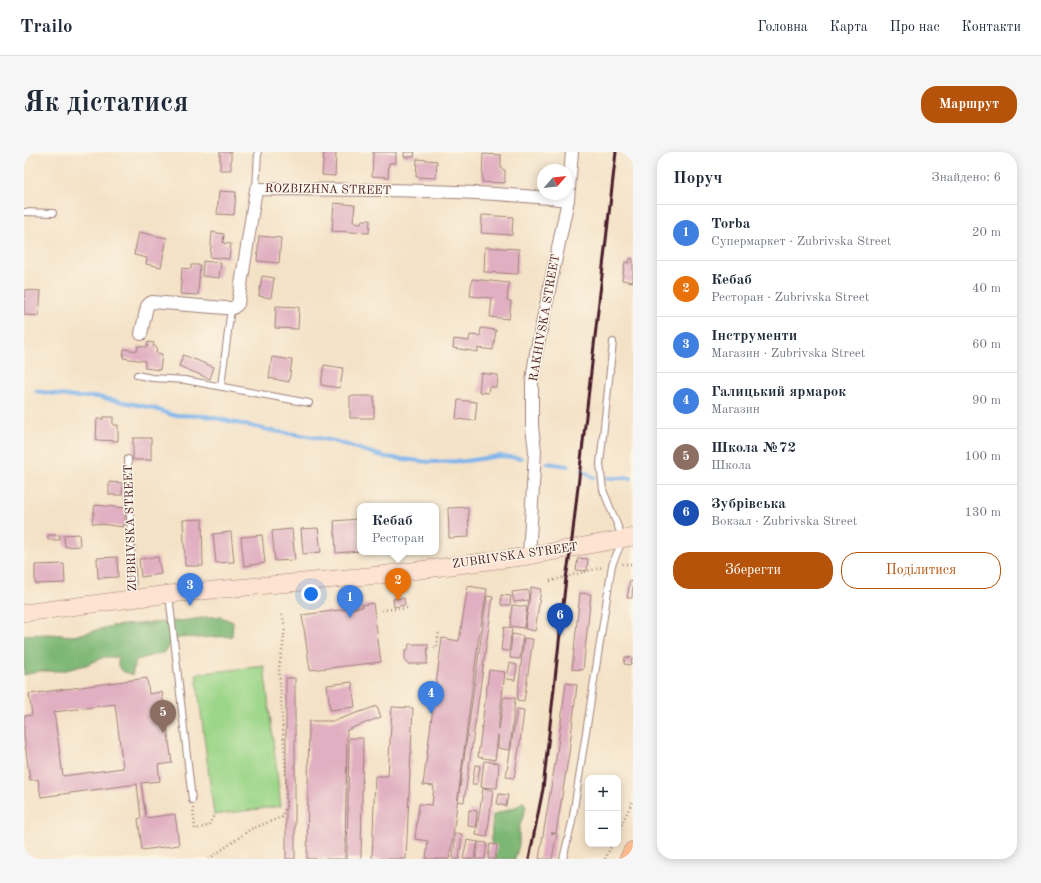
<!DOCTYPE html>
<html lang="uk">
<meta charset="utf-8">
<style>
:root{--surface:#fff;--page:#f6f6f7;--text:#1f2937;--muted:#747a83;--line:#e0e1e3;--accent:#b45309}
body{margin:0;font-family:"Old Standard TT",serif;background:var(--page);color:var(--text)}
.controls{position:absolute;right:12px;bottom:12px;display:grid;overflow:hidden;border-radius:8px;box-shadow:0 2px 10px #0003}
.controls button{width:36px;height:36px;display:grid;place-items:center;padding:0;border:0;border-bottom:1px solid var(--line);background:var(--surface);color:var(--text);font:20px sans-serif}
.compass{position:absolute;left:513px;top:12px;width:36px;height:36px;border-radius:50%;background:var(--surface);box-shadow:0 2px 10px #0003;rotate:63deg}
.you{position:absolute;left:287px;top:442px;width:14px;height:14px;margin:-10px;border:3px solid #fff;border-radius:50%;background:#1a73e8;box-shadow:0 0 0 6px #1a73e833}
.badge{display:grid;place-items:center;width:26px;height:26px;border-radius:50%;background:var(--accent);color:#fff;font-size:13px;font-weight:700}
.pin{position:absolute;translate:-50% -33px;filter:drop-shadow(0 1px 2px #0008)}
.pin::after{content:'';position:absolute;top:21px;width:14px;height:12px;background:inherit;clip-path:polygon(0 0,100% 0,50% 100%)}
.popup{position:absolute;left:333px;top:351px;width:82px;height:52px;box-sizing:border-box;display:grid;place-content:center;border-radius:8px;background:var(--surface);filter:drop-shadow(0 1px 3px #0005);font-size:13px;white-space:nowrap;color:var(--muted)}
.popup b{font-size:15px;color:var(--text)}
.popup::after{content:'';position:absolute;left:50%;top:100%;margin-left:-8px;border:8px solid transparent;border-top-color:var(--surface)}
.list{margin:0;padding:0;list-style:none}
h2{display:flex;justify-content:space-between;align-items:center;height:52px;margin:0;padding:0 16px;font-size:17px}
h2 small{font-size:13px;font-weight:400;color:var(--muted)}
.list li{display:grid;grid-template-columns:26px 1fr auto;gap:12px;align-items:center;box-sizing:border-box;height:56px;padding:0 16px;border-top:1px solid var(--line)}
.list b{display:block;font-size:15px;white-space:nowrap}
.list p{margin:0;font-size:13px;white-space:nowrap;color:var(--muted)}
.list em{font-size:13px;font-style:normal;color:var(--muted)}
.actions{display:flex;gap:8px;padding:12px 16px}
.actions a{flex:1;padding:9px 0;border:1px solid var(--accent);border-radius:16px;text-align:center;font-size:14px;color:var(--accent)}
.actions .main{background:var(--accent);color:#fff}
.map{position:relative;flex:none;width:609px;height:707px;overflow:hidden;border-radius:16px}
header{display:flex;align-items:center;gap:24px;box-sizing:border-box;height:56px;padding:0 20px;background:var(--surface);border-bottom:1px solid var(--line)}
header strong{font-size:19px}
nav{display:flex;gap:22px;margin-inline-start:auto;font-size:14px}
.intro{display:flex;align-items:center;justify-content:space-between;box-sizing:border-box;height:96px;padding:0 24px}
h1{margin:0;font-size:28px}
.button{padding:10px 18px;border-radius:16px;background:var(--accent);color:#fff;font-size:14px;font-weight:700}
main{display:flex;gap:24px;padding:0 24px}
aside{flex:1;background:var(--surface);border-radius:16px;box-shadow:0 2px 10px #0003}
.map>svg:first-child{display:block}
.green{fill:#9cd689;stroke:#737a5a}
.forest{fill:#7db775;stroke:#646b50}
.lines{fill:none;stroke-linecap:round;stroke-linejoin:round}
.stream{stroke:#7bb3eb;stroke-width:4}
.building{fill:#e0afc1;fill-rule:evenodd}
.lane-casing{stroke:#9f8079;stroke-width:8}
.street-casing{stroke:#9f8079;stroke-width:14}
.secondary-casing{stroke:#9f8079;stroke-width:18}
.primary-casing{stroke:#9f8079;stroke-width:20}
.path{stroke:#9f8079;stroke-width:2.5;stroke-dasharray:1 3;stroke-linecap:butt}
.lane{stroke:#fff;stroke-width:6}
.street{stroke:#fff;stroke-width:12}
.secondary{stroke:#fee3d2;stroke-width:17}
.primary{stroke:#fcba8e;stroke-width:19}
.rail{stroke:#4a1f2b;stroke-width:3}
.labels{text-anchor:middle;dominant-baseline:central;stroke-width:3;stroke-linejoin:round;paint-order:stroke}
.street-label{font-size:12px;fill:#4a1f2b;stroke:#fcf5e5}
</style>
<header>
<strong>Trailo</strong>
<nav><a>Головна</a><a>Карта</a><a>Про нас</a><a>Контакти</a></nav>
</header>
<div class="intro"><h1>Як дістатися</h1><a class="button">Маршрут</a></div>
<main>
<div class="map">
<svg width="609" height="707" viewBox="0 0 609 707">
<rect width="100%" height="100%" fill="#fcf5e5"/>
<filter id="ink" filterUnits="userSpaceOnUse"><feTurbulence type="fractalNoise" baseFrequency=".025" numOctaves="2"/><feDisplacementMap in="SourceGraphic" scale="8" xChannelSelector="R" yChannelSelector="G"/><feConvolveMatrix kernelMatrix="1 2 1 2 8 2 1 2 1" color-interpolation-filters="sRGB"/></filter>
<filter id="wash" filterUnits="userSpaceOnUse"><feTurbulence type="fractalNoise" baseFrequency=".012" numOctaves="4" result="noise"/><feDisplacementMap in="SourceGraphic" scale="16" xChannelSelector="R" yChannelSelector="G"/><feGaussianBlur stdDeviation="0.9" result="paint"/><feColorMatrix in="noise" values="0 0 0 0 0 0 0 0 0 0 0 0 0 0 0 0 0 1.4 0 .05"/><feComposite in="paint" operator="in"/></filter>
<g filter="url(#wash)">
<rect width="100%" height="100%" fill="#f4e2c7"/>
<path class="green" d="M240 514 257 654 190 663 172 522Z"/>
<path class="forest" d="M183 465H197L209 470 208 484 176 486 158 485 147 489 141 500 112 508 108 523 98 519 94 514V505H80L62 513 38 519H16L0 523V483L25 482 50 484 88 474 165 468Z
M499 649 502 656 495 676V693L491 707H469L467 688 469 663 494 654Z"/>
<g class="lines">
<path class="stream" d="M12 239 50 245H74L129 256 148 263 182 264 249 279 283 284 310 289 361 305 405 310 442 309 475 304 497 306
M523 311 544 314
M558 318 570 326
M583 326H607"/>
</g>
<g id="blocks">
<path class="building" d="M196 0H207V18H196Z
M300 0 312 1 311 24 298 23Z
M349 0H372V11H365L364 25 348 24Z
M380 0H391L390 5H380Z
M459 2 477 3V17L481 18V31L458 30Z
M393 7 413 9 412 26 392 25Z
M195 39 212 40 210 63 193 62Z
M310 51 331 53 329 70 337 71 338 68H346L345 81 308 79Z
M458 63 489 65 488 83 457 81Z
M115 80 143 86 137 115 122 112 123 106 110 103Z
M188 80 200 82 199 91 207 92 205 107 186 105Z
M235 84 257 86 255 111 233 109Z
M461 95 495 97 494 122 460 120Z
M606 106 609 107V130L598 128 601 110 605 111Z
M179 109 197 111 195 126 178 124Z
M167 113H176L174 143 156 142 158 116 167 117Z
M238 124 250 126 247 146 235 144Z
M448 127 485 131 483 148 487 149 485 167 466 165 468 146 446 144Z
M0 138 17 139 15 164 0 163Z
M252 154 275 155 274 177 251 176Z
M457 176 472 178 469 198 454 196V200L429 196 430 187 445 189 446 183 456 184Z
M124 190 130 191 129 194 133 195 132 201 138 202 136 218 121 216V209L99 206 100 197 113 199 114 194 123 195Z
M159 203 190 215 186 227 155 214Z
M248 205 268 208 265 230 245 226Z
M300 213 319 216 316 236 297 233Z
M457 221 474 223 473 235H465L464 241 455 240Z
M326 244H350V266H326Z
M434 248 453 250 451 269 432 267Z
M79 265H89V273H94V289L72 288 73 267H79Z
M109 286H127V308H109Z
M85 330 99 331 98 343H85Z
M71 353 102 356 100 375 68 371Z
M444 355 445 385 425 386 424 356Z
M178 367 179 414H161L159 368Z
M334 367 336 399 312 401 310 369Z
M294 376 297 400 279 402 277 377Z
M268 377 271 408 251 409 248 379Z
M207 380 210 410 192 411 189 382Z
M55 382 56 394 41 395 40 383Z
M24 383H36V388H24Z
M238 383 241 411 220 414 217 385Z
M93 405 94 425 74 426 73 406Z
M134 405 137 422 117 425 115 407Z
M554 406 564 407 563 419 552 418Z
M40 412 41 431 11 432V413Z
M606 429 609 430 608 446H603Z
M444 434 463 437 454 491 428 691 425 707H402L404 689 391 687 395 652 408 653 410 634 399 633 418 486 435 489Z
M507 435 517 437 511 479 501 477Z
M504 438 505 448 490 450 488 440Z
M556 441 567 442 559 518 548 517Z
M477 443 487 444 486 453H477Z
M463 444 469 445 440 650 434 649Z
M380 446 381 453 370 455 369 447Z
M349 451 357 510 286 518 278 463 339 455 338 453Z
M488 453 503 455 500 476 486 474Z
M480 475 488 476 485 499 477 498Z
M488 482 499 484 496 507 486 506Z
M500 486 509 487 500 549 493 548Z
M385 492H404L403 512H384V510H381V498H384Z
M601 505 608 506 607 513 600 512Z
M486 511 493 513 491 528 483 527Z
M465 518 481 520 474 578H475L480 545 491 546 486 598 474 596V583L471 608 454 605Z
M123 526 125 542 138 540 148 611 134 613 136 629 117 631 122 666 151 662 155 693 118 698 114 667 117 666 113 632 17 645 14 627 6 628 0 584V564L8 563 5 542ZM91 552 99 616 39 624 30 560Z
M262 526H271V707H262Z
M328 530 331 555 306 558 303 533Z
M542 531 553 533 545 601 532 681H527L533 682 528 707H515L533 600Z
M353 554 357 565 323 578 321 707H283L285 569H310Z
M368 555 389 556 382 707H348L351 624H364Z
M493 557 500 558 496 591 490 626 482 625Z
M325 586H339L337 707H323Z
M460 609 475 611 473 636 457 635Z
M451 613 456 614 453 632H448Z
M459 636 469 638 463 685 452 683Z
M475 642 484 643 482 654 473 652Z
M445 658 453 659 452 675 444 674Z
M431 681 438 682 435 707H429Z
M443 688 454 690 450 707H439Z
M454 690 463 691 461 707H452Z
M466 692 473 693 471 707H464Z"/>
</g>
</g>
<g filter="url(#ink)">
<use href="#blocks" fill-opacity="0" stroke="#9f8079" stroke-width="1"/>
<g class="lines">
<g class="lane-casing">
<path id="lane" d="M232 37 234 0
M0 60 29 61
M113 223 128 226 161 228 285 251
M197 234 207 156
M104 307 109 445
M145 443 168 648
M539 707 548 670 588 413 599 387 579 338 576 312 589 190"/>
</g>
<g class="street-casing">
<path id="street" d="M117 182 123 154 126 151 128 150 201 156H209L214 152 232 37C336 38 441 37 544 48
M505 404 511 299 508 275V229L512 201 544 48 548 0"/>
</g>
<g class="secondary-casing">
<path id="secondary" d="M0 461 145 442 356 423 505 404 609 385"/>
</g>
<g class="primary-casing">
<path id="primary" d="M605 707 609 699"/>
</g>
<path class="path" d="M598 412H609
M526 429 579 415
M358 458 383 456
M410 496 413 495 415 479
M169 656 171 677 184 674 190 663
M594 680 609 648
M185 707 227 677 258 665 262 654V624L255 516 259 494 261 474 258 462
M581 707 588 692"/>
<use href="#lane" class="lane"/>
<use href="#street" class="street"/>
<use href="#secondary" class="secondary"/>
<use href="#primary" class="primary"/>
<path class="rail" d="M505 707 519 637 542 426 547 396 592 0"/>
</g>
</g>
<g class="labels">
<g class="street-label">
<text transform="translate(304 38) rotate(1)">ROZBIZHNA STREET</text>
<text transform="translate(521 166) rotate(-80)">RAKHIVSKA STREET</text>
<text transform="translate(107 376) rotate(-92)">ZUBRIVSKA STREET</text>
<text transform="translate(491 404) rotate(-8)">ZUBRIVSKA STREET</text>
</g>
</g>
</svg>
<div class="controls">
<button>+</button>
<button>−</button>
</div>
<svg class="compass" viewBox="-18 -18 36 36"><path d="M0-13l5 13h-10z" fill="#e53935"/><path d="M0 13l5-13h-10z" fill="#747a83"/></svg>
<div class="you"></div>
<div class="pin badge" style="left:326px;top:466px;background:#3f7fe0">1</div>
<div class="pin badge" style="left:374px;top:449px;background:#e8710a">2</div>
<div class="popup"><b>Кебаб</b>Ресторан</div>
<div class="pin badge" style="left:166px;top:454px;background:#3f7fe0">3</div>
<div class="pin badge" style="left:407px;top:562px;background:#3f7fe0">4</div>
<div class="pin badge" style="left:139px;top:581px;background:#8d6e63">5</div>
<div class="pin badge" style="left:536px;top:484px;background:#1a4fb4">6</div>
</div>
<aside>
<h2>Поруч<small>Знайдено: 6</small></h2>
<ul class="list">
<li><span class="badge" style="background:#3f7fe0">1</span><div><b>Torba</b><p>Супермаркет · Zubrivska Street</p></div><em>20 m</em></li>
<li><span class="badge" style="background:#e8710a">2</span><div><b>Кебаб</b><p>Ресторан · Zubrivska Street</p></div><em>40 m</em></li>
<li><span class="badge" style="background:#3f7fe0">3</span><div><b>Інструменти</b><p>Магазин · Zubrivska Street</p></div><em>60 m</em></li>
<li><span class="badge" style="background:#3f7fe0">4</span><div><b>Галицький ярмарок</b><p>Магазин</p></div><em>90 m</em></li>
<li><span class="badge" style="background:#8d6e63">5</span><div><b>Школа №72</b><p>Школа</p></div><em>100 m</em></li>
<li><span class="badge" style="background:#1a4fb4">6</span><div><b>Зубрівська</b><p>Вокзал · Zubrivska Street</p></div><em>130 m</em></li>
</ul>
<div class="actions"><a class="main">Зберегти</a><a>Поділитися</a></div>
</aside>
</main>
